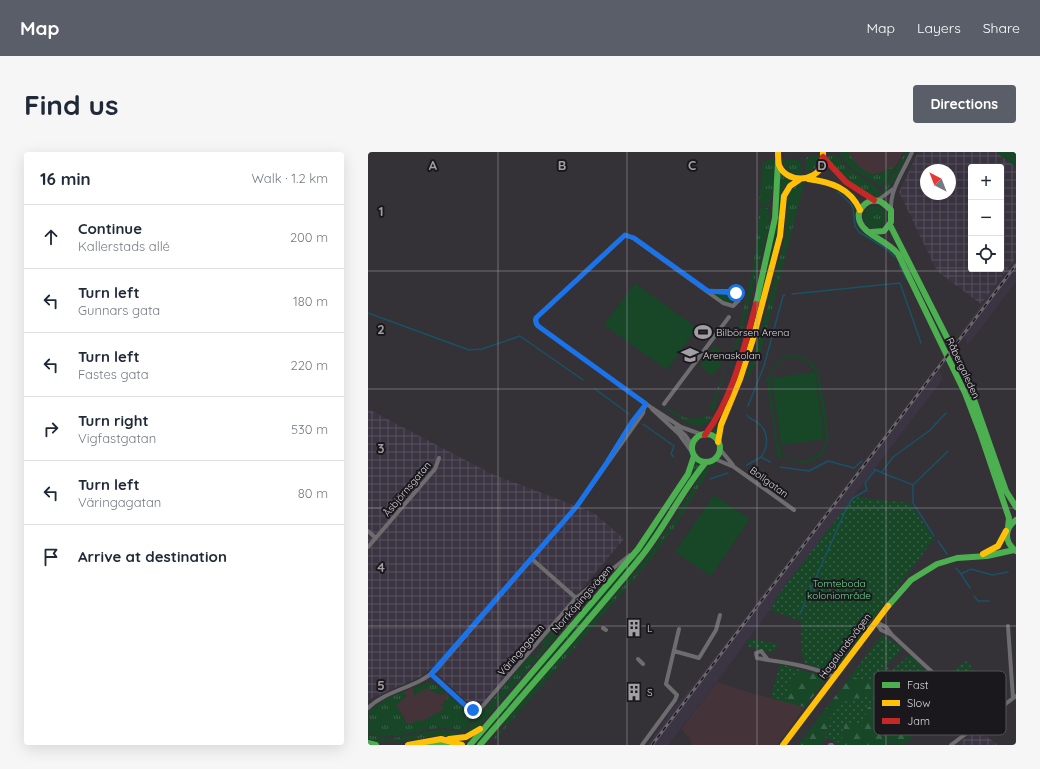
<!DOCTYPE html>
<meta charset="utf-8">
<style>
:root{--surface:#fff;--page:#f6f6f7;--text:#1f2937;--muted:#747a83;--line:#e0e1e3;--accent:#5a5e68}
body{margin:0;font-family:Quicksand,sans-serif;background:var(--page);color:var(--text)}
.controls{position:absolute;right:12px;top:12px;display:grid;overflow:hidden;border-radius:4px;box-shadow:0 4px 16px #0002}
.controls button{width:36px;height:36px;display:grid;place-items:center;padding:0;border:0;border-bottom:1px solid var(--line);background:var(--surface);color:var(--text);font:20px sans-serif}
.compass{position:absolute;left:552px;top:12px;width:36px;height:36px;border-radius:50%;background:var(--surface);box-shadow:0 4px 16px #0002;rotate:318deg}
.stop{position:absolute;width:12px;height:12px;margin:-9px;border:3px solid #1a73e8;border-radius:50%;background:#fff}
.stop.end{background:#1a73e8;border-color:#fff;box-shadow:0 1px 4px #0008}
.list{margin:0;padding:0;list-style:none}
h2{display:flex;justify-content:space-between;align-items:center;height:52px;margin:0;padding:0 16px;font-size:17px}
h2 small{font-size:13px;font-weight:400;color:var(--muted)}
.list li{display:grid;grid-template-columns:26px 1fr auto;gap:12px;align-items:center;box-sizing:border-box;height:64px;padding:0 16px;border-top:1px solid var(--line)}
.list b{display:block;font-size:15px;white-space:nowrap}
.list p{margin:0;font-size:13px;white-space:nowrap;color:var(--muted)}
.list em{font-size:13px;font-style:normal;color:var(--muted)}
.icon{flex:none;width:22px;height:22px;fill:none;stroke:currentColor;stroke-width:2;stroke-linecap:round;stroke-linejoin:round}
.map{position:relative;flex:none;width:648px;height:593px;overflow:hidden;border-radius:4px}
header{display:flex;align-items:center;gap:24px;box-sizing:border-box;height:56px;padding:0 20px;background:var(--accent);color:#fff}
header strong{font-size:19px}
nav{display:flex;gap:22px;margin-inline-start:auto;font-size:14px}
.intro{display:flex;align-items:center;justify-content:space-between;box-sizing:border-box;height:96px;padding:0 24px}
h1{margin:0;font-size:28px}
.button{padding:10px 18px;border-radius:4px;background:var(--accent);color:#fff;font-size:14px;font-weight:700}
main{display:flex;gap:24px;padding:0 24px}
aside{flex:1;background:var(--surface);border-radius:4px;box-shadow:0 4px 16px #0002}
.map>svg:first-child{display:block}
.commercial{fill:#443339}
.industrial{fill:url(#industrial-grid);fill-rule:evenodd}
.built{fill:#3b3442}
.grass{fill:url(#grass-tufts)}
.forest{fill:url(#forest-firs)}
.park{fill:#184728;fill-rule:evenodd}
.garden{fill:url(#garden-dots)}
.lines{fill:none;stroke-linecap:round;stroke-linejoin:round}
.stream{stroke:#195267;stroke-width:1.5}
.street{stroke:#6d6c6e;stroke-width:4}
.fast{stroke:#4caf50;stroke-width:6}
.slow{stroke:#ffc107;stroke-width:6}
.jam{stroke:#c62828;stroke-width:6}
.rail-casing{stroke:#6a686c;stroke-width:3}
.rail{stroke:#1a181d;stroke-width:1.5;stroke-dasharray:4.5;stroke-linecap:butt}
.route{stroke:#1a73e8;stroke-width:5}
.grid{fill:none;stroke:#a19ea4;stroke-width:1;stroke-opacity:0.55}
.labels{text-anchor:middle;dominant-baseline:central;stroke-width:4;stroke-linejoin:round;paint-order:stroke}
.poi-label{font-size:10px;fill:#dbd8de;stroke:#1a181d;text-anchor:start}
.street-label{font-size:10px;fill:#dbd8de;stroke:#1a181d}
.park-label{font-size:10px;fill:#6fdb8d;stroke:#1a181d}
.key{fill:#1a181d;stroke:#545257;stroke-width:1}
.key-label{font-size:11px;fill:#dbd8de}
.grid-label{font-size:13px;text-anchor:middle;font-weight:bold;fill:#a19ea4;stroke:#1a181d;stroke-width:4;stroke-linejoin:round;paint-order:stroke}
</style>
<header>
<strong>Map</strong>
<nav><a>Map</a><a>Layers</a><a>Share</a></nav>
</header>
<div class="intro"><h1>Find us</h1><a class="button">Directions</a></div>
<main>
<aside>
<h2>16 min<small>Walk · 1.2 km</small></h2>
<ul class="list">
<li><svg class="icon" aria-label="ahead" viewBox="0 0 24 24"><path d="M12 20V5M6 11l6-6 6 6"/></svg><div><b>Continue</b><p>Kallerstads allé</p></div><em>200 m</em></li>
<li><svg class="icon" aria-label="left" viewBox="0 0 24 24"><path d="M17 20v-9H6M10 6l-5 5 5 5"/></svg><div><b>Turn left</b><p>Gunnars gata</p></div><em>180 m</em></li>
<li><svg class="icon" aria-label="left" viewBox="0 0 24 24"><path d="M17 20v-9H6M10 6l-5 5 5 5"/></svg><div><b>Turn left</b><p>Fastes gata</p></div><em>220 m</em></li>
<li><svg class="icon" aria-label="right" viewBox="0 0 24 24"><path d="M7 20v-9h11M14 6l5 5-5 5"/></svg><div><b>Turn right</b><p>Vigfastgatan</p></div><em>530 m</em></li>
<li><svg class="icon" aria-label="left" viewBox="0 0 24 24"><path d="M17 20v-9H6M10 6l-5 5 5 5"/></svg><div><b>Turn left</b><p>Väringagatan</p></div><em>80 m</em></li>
<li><svg class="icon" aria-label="arrive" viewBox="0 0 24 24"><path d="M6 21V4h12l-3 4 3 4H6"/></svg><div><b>Arrive at destination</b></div></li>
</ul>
</aside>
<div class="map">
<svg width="648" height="593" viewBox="0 0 648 593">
<defs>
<pattern id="industrial-grid" width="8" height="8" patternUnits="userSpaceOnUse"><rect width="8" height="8" fill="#3b3442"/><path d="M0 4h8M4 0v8" fill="none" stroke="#57515d"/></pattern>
<pattern id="grass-tufts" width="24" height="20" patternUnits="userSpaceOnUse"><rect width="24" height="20" fill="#184728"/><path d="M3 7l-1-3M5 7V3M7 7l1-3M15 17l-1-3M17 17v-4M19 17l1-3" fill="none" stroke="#396147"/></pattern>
<pattern id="forest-firs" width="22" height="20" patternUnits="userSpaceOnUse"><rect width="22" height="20" fill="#184728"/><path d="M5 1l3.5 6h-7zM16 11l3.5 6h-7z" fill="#396147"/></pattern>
<pattern id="garden-dots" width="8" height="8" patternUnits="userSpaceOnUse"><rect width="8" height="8" fill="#184728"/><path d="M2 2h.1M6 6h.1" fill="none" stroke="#396147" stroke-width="1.8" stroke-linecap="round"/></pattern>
</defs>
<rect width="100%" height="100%" fill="#343137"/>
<path class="commercial" d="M480 0H535L529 12 521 17 506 23 496 20 484 7Z
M349 530 380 540 437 555 409 593H323L322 587 313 577Z
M46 535 45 538 48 541 61 535 63 539 73 543 78 540 83 545 81 544 74 553 76 557 53 570 40 573 28 553 39 544 35 540Z"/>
<path class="industrial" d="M550 0H628L648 15V106L613 152 569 119 531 40ZM603 15H633V117H603ZM558 18H582V42H558Z
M0 257 124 322 226 361 256 387 117 550 110 554H103L63 516 52 525 0 548Z
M615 573 618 584 630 593H588Z"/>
<path class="built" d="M648 106V130L600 193 593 180Z
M569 214 575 227 408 446 407 451 349 530 300 593H280L304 557 327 531Z"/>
<path class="grass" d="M471 0H480L490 14 502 22 513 21 529 12 517 31 511 34 507 29 506 30C493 22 477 15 471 0Z
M537 0H540L529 24 517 41 515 39V36L528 17Z
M628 0H648V15Z
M468 3 478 15 508 35 515 42C498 51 467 16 458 4Z
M451 4 447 16 437 22V7L440 5Z
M400 7H407L406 29 401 54 391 53 394 13Z
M414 7 430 8 433 11 434 23C423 23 416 17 414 7Z
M412 21 423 29 417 34 414 41 410 78 384 181 372 218 350 272 348 283 344 281 350 272 361 243 405 90Z
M435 30V36L392 203 380 226 378 225 392 183 417 86 420 43 425 36Z
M496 65a11 11 0 1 1 22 0a11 11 0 1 1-22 0Z
M392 55 400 56 402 66 401 75 364 215H362L385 117Z
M344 142H364L368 147 363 151 355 149Z
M361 207 350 241 346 261 342 256Z
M296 255C301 255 311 264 318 266 327 269 335 262 344 265 332 285 308 264 296 255Z
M328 310 332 312 300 363 261 416 109 591 143 548 268 403 298 363 319 329Z
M346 311H351L343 315 307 374 280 411 128 587 126 585 139 572 137 570 271 416 307 367 335 320Z
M237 427 112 573 98 582 110 560 119 555 162 503 165 506 176 493 173 491 209 450 236 427Z
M63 530 78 540 76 543 63 539 61 536 48 541 49 545 47 544 45 540 46 535Z
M35 540 39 544 28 553 40 573 51 567 53 570 76 557 74 553 81 544 100 559 105 561 107 563 98 578 95 580C87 578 79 575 71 576 46 578 24 590 0 581L1 559 18 547Z
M68 578H78L96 583C86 585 78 583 68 584 43 587 25 593 0 588V583L22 587Z"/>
<path class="forest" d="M518 514 523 519 520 526 544 544 559 561 540 578 545 585 535 593 520 591 518 593H468L465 588 472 591 477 570 500 555 513 550 464 558 458 586 453 593H430L482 525 504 529Z
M433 518 460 525 437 555 417 550 420 536Z"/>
<path class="park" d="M267 131 329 176 299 218 236 173Z
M346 194 359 203 345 224 332 214Z
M421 203C435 202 448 209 451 223 454 239 462 274 460 288 459 299 451 308 441 310 429 313 420 308 413 300V306L410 307 398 225H401C404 214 410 206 421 203ZM425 205 439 209 448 220 458 284C459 309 423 319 412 296 407 284 404 243 402 228 404 215 412 206 425 205Z
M447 220 456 287 413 293 404 226Z
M346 343 382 367 343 424 307 400Z"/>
<path class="garden" d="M485 345 542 351 566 387 465 520 438 512 434 504 433 469 402 458 407 451 408 446Z
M514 483 535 496 504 529 482 525Z
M381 487 411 492 404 501 379 494Z
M542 503 563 523 544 544 519 526 523 519Z
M599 509 607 520 587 534 576 524Z
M412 512 433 518 420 536 417 550 403 546Z
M510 541 513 550 500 555 494 574 477 570 473 591 458 586 464 558 475 549Z"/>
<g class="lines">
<path class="stream" d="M470 40 482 51 485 56 487 74 491 80 517 96 527 105
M531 113 539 128
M424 142 532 131 553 191
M0 161 101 198 114 197 152 184 215 228
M227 237 261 262
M380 254 396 214 415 144 417 143
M379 263C381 267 385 267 389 270 401 279 401 294 393 305
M275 272 306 294 303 302 306 305
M379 313 393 305 402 310
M412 315 441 319 460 309 486 316 494 309
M506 317C519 324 532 327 545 333V351L566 384
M514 320 525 305 561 279 578 261
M342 327 360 321
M545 333 580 299
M570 389 579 402
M457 405 479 355 485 346 499 338 497 331 507 318
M588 416 593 422 602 436
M593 422 603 417 624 423 640 420
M606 444 610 449H621
M432 462 456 407"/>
<path class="street" d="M510 48 525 37
M523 58C522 36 536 19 544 0
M296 252 361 165
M284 257 311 282 324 300
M308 275 317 283 324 293
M335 283 313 275 284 256 170 174 167 168 168 166 257 83 265 86 355 151 365 154 371 148 370 142 363 139H340
M351 296 365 313
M347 307 366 315 426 358
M240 308 264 270 277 255
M0 379 8 386
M0 395 67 317 71 306
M164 407 208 446
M508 470 518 475 524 483 616 568
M508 470 513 478 524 483
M640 474 645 546
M235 476 238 478
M306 499 331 506 348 478 352 463
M270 507 275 512
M400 508 389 506 388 501 393 499 400 508C422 511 447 515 466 525
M63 522 98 554 105 557 113 556 208 446 262 403
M0 556C20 537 49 536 69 517L209 354 275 261 276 256
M274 593 307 548 309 543 298 532 311 477
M462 593H464
M583 593 648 544"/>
<path class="fast" d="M522 73 596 219 638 339 648 355
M503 80 516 79 523 70V58C519 55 515 50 511 49 499 46 487 58 492 70 497 83 520 89 530 102L597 241 613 283 641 366 640 375
M388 152 407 66 410 10
M324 296a14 14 0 1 1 28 0a14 14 0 1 1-28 0Z
M648 368C636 377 636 390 648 399
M520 454 543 428 569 412 589 406 619 404 646 398
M0 591 8 593
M52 592 69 591 80 593
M102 593 270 397 320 322 326 304
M112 593C165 531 221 469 273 405 297 375 313 340 338 310"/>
<path class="slow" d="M410 0C410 4 410 9 411 13 418 31 447 31 454 13 455 9 455 4 455 0
M440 27C463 30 482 36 492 58
M350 290 353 273 372 227 385 187 412 84 416 44 422 34 431 28
M615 402 630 394 638 379
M81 587 98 585 112 577
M40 593 73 587 94 593
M415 593 520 454"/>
<path class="jam" d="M455 5 478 30 506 48
M337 283C365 246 376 196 388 152"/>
<g class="rail-casing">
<path id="rail" d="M284 593 648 113"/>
</g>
<use href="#rail" class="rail"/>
</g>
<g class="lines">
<path class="route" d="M105 558 98 554 63 522 209 354 238 312 264 270 278 252 170 174 168 171V166L257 83 266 86 340 139 368 141"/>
</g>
<path class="grid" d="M130 0V593M259 0V593M389 0V593M518 0V593M0 119H648M0 237H648M0 356H648M0 474H648"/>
<defs>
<g id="stadium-bare" transform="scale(1.38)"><path d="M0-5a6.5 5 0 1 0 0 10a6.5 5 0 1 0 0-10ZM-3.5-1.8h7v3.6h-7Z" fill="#a19ea4" stroke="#1a181d" stroke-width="2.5" paint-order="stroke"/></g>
<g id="school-bare" transform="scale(1.38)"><path d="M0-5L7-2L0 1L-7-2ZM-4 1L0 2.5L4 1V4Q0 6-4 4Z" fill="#a19ea4" stroke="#1a181d" stroke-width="2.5" paint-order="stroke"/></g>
<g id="building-bare" transform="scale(1.38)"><path d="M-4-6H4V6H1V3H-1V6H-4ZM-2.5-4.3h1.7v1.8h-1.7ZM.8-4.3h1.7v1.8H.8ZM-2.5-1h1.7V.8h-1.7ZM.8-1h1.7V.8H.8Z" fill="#a19ea4" stroke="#1a181d" stroke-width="2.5" paint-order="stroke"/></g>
</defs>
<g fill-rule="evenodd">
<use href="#stadium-bare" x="335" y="180"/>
<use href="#school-bare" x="322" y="203"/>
<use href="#building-bare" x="266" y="476"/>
<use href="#building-bare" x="266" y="540"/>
</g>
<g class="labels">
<g class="poi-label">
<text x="348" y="180">Bilbörsen Arena</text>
<text x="335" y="203">Arenaskolan</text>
<text x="279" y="476">L</text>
<text x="279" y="540">S</text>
</g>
<g class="street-label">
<text transform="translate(595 216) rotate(65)">Råbergaleden</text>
<text transform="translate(401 330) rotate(36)">Bollgatan</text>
<text transform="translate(39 337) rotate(-50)">Åsbjörnsgatan</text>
<text transform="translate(214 447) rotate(-49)">Norrköpingsvägen</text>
<text transform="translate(477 494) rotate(-53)">Hagalundsvägen</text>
<text transform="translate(153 498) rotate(-49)">Väringagatan</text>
</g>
<g class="park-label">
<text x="471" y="431">Tomteboda<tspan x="471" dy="12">koloniområde</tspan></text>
</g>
</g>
<rect x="506" y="519" width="132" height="64" rx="6" class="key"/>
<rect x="514" y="530" width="18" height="6" fill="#4caf50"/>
<rect x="514" y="548" width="18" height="6" fill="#ffc107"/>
<rect x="514" y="566" width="18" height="6" fill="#c62828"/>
<g class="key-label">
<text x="539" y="537">Fast</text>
<text x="539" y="555">Slow</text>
<text x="539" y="573">Jam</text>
</g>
<g class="grid-label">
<text x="65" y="18">A</text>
<text x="194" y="18">B</text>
<text x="324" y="18">C</text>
<text x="454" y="18">D</text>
<text x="13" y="64">1</text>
<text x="13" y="182">2</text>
<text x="13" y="301">3</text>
<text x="13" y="420">4</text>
<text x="13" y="538">5</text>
</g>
</svg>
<div class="controls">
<button>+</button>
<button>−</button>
<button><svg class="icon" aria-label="locate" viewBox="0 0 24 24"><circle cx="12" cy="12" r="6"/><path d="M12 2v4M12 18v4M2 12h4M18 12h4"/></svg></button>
</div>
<svg class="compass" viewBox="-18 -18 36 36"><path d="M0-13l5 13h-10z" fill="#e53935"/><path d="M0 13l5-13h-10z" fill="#747a83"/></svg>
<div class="stop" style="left:368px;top:141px"></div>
<div class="stop end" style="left:105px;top:558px"></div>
</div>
</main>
